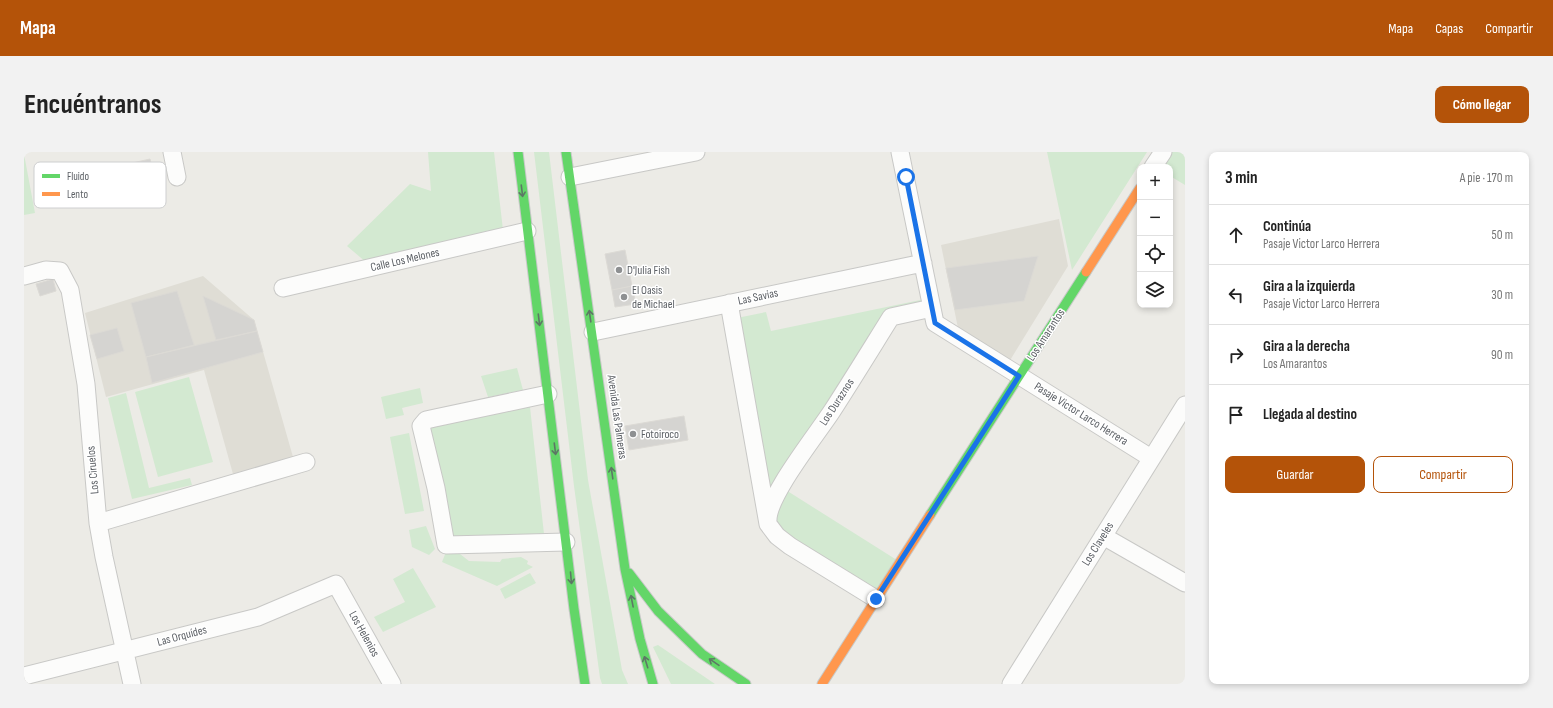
<!DOCTYPE html>
<html lang="es">
<meta charset="utf-8">
<style>
:root{--surface:#fff;--page:#f2f2f2;--text:#222;--muted:#767676;--line:#e0e0e0;--accent:#b45309}
body{margin:0;font-family:"Sofia Sans Condensed",sans-serif;background:var(--page);color:var(--text)}
.controls{position:absolute;right:12px;top:12px;display:grid;overflow:hidden;border-radius:8px;box-shadow:0 2px 6px #0003}
.controls button{width:36px;height:36px;display:grid;place-items:center;padding:0;border:0;border-bottom:1px solid var(--line);background:var(--surface);color:var(--text);font:20px sans-serif}
.stop{position:absolute;width:12px;height:12px;margin:-9px;border:3px solid #1a73e8;border-radius:50%;background:#fff}
.stop.end{background:#1a73e8;border-color:#fff;box-shadow:0 1px 4px #0008}
.list{margin:0;padding:0;list-style:none}
h2{display:flex;justify-content:space-between;align-items:center;height:52px;margin:0;padding:0 16px;font-size:17px}
h2 small{font-size:13px;font-weight:400;color:var(--muted)}
.list li{display:grid;grid-template-columns:26px 1fr auto;gap:12px;align-items:center;box-sizing:border-box;height:60px;padding:0 16px;border-top:1px solid var(--line)}
.list b{display:block;font-size:15px;white-space:nowrap}
.list p{margin:0;font-size:13px;white-space:nowrap;color:var(--muted)}
.list em{font-size:13px;font-style:normal;color:var(--muted)}
.actions{display:flex;gap:8px;padding:12px 16px}
.actions a{flex:1;padding:9px 0;border:1px solid var(--accent);border-radius:8px;text-align:center;font-size:14px;color:var(--accent)}
.actions .main{background:var(--accent);color:#fff}
.icon{flex:none;width:22px;height:22px;fill:none;stroke:currentColor;stroke-width:2;stroke-linecap:round;stroke-linejoin:round}
.map{position:relative;flex:none;width:1161px;height:532px;overflow:hidden;border-radius:8px}
header{display:flex;align-items:center;gap:24px;box-sizing:border-box;height:56px;padding:0 20px;background:var(--accent);color:#fff}
header strong{font-size:19px}
nav{display:flex;gap:22px;margin-inline-start:auto;font-size:14px}
.intro{display:flex;align-items:center;justify-content:space-between;box-sizing:border-box;height:96px;padding:0 24px}
h1{margin:0;font-size:28px}
.button{padding:10px 18px;border-radius:8px;background:var(--accent);color:#fff;font-size:14px;font-weight:700}
main{display:flex;gap:24px;padding:0 24px}
aside{flex:1;background:var(--surface);border-radius:8px;box-shadow:0 2px 6px #0003}
.map>svg:first-child{display:block}
.education{fill:#dfddd5}
.green{fill:#d3e9d1}
.building{fill:#d5d4d1;stroke:#dcdad5}
.lines{fill:none;stroke-linecap:round;stroke-linejoin:round}
.street-casing{stroke:#c8c8c6;stroke-width:19}
.fast-casing{stroke:#c8c9c8;stroke-width:11}
.slow-casing{stroke:#c8c9c8;stroke-width:11}
.street{stroke:#fcfcfb;stroke-width:17}
.fast{stroke:#63d668;stroke-width:9}
.slow{stroke:#ff974d;stroke-width:9}
.oneway{stroke:#5d7765}
.route{stroke:#1a73e8;stroke-width:5}
.poi-dot{fill:#8e9092;stroke:#fff;stroke-width:1.5}
.labels{text-anchor:middle;dominant-baseline:central;stroke-width:3;stroke-linejoin:round;paint-order:stroke}
.street-label{font-size:12px;fill:#5b5f64;stroke:#fff}
.poi-label{font-size:12px;fill:#5b5f64;stroke:#fff;text-anchor:start}
.key{fill:#fff;stroke:#cecfd0;stroke-width:1}
.key-label{font-size:11px;fill:#5b5f64}
</style>
<header>
<strong>Mapa</strong>
<nav><a>Mapa</a><a>Capas</a><a>Compartir</a></nav>
</header>
<div class="intro"><h1>Encuéntranos</h1><a class="button">Cómo llegar</a></div>
<main>
<div class="map">
<svg width="1161" height="532" viewBox="0 0 1161 532">
<rect width="100%" height="100%" fill="#ecebe6"/>
<path class="education" d="M1035 67 1044 114 985 210 934 176 917 93Z
M179 124 230 168 269 305 209 322 180 218 82 245 61 161Z"/>
<path class="green" d="M404 0H470L479 78 343 111 323 94 386 32 407 39Z
M510 0H525L564 328 598 518 604 532H578L576 526 550 334Z
M1023 0H1123L1048 118Z
M1141 0H1161V33L1146 24V15H1132Z
M0 2 11 61 0 63Z
M906 146 867 166 757 335 876 410 852 447 753 384 708 167 742 160 747 179Z
M493 216 499 238 464 245 457 224Z
M165 225 189 310 134 325 111 240Z
M396 236 399 251 378 256 380 263 362 267 357 245Z
M102 241 125 336 166 326 168 333 108 347 84 246Z
M505 246 521 391 422 393 398 271Z
M385 281 400 359 381 362 366 285Z
M402 374 411 397 405 403 388 395 385 378Z
M422 400 436 402 445 409 476 410 478 407 497 405 504 409 503 412 509 415 473 434 418 410Z
M389 416 412 455 359 480 350 465 381 450 369 427Z
M506 421 512 431 481 447 476 437Z
M634 493 691 532H647L629 495Z"/>
<path class="building" d="M126 7 134 38 74 51 68 20Z
M601 98 608 134 588 138 581 102Z
M1014 104 1000 149 931 158 922 116Z
M29 127 32 139 16 144 12 132Z
M608 134 612 152 591 155 588 138Z
M153 139 170 193 122 205 107 151Z
M179 144 230 168 233 179 192 188Z
M93 176 100 199 73 207 66 183Z
M233 179 239 200 128 231 122 205Z
M660 264 664 288 605 298 601 274Z"/>
<g class="lines">
<g class="street-casing">
<path id="street" d="M148 0 153 25
M876 0 911 171 1127 306
M1129 15 1139 0
M546 25 672 0
M0 124 22 118 36 119 46 138 62 232 74 371 80 405 108 532
M259 136 503 79
M705 151 744 372 753 384 766 394 852 447
M569 180 899 111
M524 242 411 266 402 268 397 274 412 336 422 393 542 390
M744 368C744 343 793 282 808 259 828 228 847 197 867 165L908 156
M74 371 282 310
M1079 384 1161 431
M0 524 234 465 312 432 368 532
M987 532 1161 253"/>
</g>
<g class="fast-casing">
<path id="fast" d="M494 0 550 457 561 532
M542 0 601 417 616 487 629 532
M906 363 1062 120
M605 421 634 459 678 502 722 532"/>
</g>
<g class="slow-casing">
<path id="slow" d="M1062 120 1116 36
M798 532 906 363"/>
</g>
<use href="#street" class="street"/>
<use href="#fast" class="fast"/>
<use href="#slow" class="slow"/>
</g>
<defs><path id="oneway-shaft" d="M-6 0H5M1.5-3L5.5 0L1.5 3" fill="none" stroke-width="1.6" stroke-linecap="round" stroke-linejoin="round"/></defs>
<g class="oneway">
<use href="#oneway-shaft" transform="translate(498 39) rotate(83)"/>
<use href="#oneway-shaft" transform="translate(566 164) rotate(-98)"/>
<use href="#oneway-shaft" transform="translate(515 168) rotate(83)"/>
<use href="#oneway-shaft" transform="translate(531 297) rotate(83)"/>
<use href="#oneway-shaft" transform="translate(588 321) rotate(-98)"/>
<use href="#oneway-shaft" transform="translate(547 426) rotate(85)"/>
<use href="#oneway-shaft" transform="translate(608 449) rotate(-101)"/>
<use href="#oneway-shaft" transform="translate(622 510) rotate(-107)"/>
<use href="#oneway-shaft" transform="translate(690 510) rotate(-146)"/>
</g>
<g class="lines">
<path class="route" d="M852 447 995 224 911 171 882 25"/>
</g>
<g class="poi-dot">
<circle cx="595" cy="118" r="4"/>
<circle cx="600" cy="145" r="4"/>
<circle cx="609" cy="282" r="4"/>
</g>
<g class="labels">
<g class="street-label">
<text transform="translate(381 108) rotate(-13)">Calle Los Melones</text>
<text transform="translate(734 145) rotate(-12)">Las Savias</text>
<text transform="translate(1022 183) rotate(-57)">Los Amarantos</text>
<text transform="translate(813 250) rotate(-57)">Los Duraznos</text>
<text transform="translate(1057 262) rotate(32)">Pasaje Victor Larco Herrera</text>
<text transform="translate(593 265) rotate(82)">Avenida Las Palmeras</text>
<text transform="translate(69 318) rotate(-95)">Los Ciruelos</text>
<text transform="translate(1074 392) rotate(-58)">Los Claveles</text>
<text transform="translate(340 482) rotate(61)">Los Helenios</text>
<text transform="translate(158 484) rotate(-15)">Las Orquídes</text>
</g>
<g class="poi-label">
<text x="603" y="118">D'Julia Fish</text>
<text x="608" y="138">El Oasis<tspan x="608" dy="14">de Michael</tspan></text>
<text x="617" y="282">Fotoiroco</text>
</g>
</g>
<rect x="10" y="10" width="132" height="46" rx="6" class="key"/>
<rect x="18" y="22" width="18" height="4" fill="#63d668"/>
<rect x="18" y="40" width="18" height="4" fill="#ff974d"/>
<g class="key-label">
<text x="43" y="28">Fluido</text>
<text x="43" y="46">Lento</text>
</g>
</svg>
<div class="controls">
<button>+</button>
<button>−</button>
<button><svg class="icon" aria-label="locate" viewBox="0 0 24 24"><circle cx="12" cy="12" r="6"/><path d="M12 2v4M12 18v4M2 12h4M18 12h4"/></svg></button>
<button><svg class="icon" aria-label="layers" viewBox="0 0 24 24"><path d="M12 4l9 5-9 5-9-5zM3 14l9 5 9-5"/></svg></button>
</div>
<div class="stop" style="left:882px;top:25px"></div>
<div class="stop end" style="left:852px;top:447px"></div>
</div>
<aside>
<h2>3 min<small>A pie · 170 m</small></h2>
<ul class="list">
<li><svg class="icon" aria-label="ahead" viewBox="0 0 24 24"><path d="M12 20V5M6 11l6-6 6 6"/></svg><div><b>Continúa</b><p>Pasaje Victor Larco Herrera</p></div><em>50 m</em></li>
<li><svg class="icon" aria-label="left" viewBox="0 0 24 24"><path d="M17 20v-9H6M10 6l-5 5 5 5"/></svg><div><b>Gira a la izquierda</b><p>Pasaje Victor Larco Herrera</p></div><em>30 m</em></li>
<li><svg class="icon" aria-label="right" viewBox="0 0 24 24"><path d="M7 20v-9h11M14 6l5 5-5 5"/></svg><div><b>Gira a la derecha</b><p>Los Amarantos</p></div><em>90 m</em></li>
<li><svg class="icon" aria-label="arrive" viewBox="0 0 24 24"><path d="M6 21V4h12l-3 4 3 4H6"/></svg><div><b>Llegada al destino</b></div></li>
</ul>
<div class="actions"><a class="main">Guardar</a><a>Compartir</a></div>
</aside>
</main>
